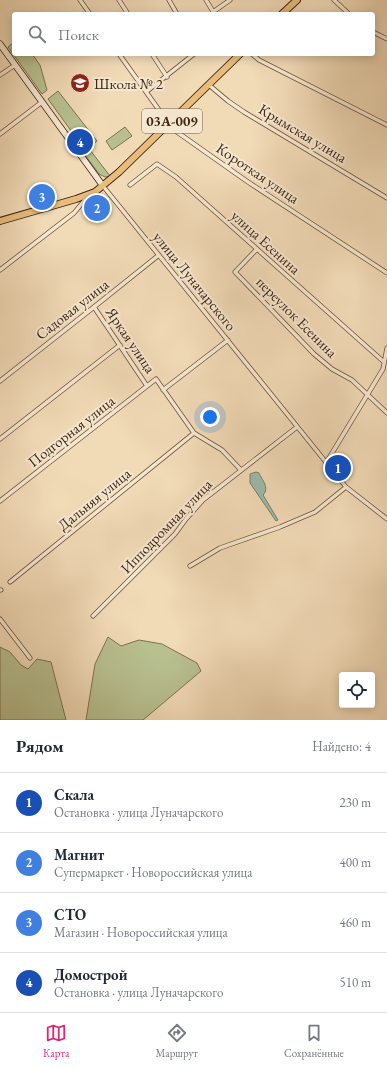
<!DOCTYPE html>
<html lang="ru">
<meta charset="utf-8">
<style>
:root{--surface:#fff;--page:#f6f6f7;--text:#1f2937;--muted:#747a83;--line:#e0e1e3;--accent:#db2777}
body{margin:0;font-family:"EB Garamond",serif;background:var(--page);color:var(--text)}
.controls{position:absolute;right:12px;bottom:12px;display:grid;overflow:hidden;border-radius:4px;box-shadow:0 2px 10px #0003}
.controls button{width:36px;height:36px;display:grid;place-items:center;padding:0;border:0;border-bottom:1px solid var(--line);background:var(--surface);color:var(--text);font:20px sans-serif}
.you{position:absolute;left:210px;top:417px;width:14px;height:14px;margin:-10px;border:3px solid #fff;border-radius:50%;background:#1a73e8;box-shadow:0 0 0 6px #1a73e833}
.badge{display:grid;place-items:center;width:26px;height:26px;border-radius:50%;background:var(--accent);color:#fff;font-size:13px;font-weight:700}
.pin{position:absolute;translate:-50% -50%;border:2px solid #fff;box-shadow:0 1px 4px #0006}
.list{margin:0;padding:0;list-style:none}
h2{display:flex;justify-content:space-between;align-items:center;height:52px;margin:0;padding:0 16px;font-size:17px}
h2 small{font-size:13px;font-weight:400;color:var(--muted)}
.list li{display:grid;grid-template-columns:26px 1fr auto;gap:12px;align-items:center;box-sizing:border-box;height:60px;padding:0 16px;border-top:1px solid var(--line)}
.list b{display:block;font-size:15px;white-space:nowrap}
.list p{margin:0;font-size:13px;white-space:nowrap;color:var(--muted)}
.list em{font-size:13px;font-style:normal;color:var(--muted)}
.icon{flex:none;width:22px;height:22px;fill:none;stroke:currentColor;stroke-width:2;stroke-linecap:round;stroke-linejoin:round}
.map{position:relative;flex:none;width:387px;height:720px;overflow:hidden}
.search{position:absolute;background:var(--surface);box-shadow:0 2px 10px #0003;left:12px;right:12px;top:12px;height:44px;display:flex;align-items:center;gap:10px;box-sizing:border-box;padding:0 14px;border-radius:4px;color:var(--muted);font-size:15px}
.sheet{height:292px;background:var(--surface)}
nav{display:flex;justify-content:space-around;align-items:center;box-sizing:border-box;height:56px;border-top:1px solid var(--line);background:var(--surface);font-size:11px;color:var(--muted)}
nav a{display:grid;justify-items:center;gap:2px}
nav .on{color:var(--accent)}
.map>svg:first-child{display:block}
.green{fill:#b8c090;stroke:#7c7352}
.water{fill:#9bbbac;stroke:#767f6f}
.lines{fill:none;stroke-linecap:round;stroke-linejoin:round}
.street-casing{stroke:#6c533c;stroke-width:5}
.secondary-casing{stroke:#3f2614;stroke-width:7}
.primary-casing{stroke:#3f2614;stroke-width:8}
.street{stroke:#f6e7d0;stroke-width:3.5}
.secondary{stroke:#f6e7d0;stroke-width:5.5}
.primary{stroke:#e8bd7b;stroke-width:6}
.labels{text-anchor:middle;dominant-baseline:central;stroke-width:4;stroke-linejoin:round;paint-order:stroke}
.shield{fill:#f6e7d0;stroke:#76604c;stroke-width:1}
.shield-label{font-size:14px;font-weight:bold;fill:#3f2614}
.poi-label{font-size:15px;fill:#3f2614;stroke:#f6e7d0;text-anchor:start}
.street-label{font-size:15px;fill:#3f2614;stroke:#f6e7d0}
</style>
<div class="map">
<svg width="387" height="720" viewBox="0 0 387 720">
<rect width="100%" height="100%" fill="#f1dab6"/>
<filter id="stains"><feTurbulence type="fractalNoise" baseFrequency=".005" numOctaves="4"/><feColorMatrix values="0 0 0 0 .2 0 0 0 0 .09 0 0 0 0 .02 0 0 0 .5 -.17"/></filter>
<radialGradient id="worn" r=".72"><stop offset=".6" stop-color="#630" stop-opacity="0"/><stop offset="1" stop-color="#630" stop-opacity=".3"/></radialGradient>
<path class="green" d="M14 42V54H32L40 65 47 90 42 94 8 47Z
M58 91 97 141 85 150 48 99Z
M125 127 132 136 112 150 106 141Z
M90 150 110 176 105 177 99 174 85 155Z
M108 637 121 646 139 640 162 644 197 663 201 671 143 720H86L95 664Z
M0 647 10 652 21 665 28 669 37 659 51 662 66 720H0Z"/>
<path class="water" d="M256 472 259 473C262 480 270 488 263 495L278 520 276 521 250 483V474Z"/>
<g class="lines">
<g class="street-casing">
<path id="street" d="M80 0 90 14
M119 0 128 14
M169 0 177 14
M206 0 214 13
M334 0 349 14
M213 12 230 0
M373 32 387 39
M119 54 169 124 177 132 248 182 387 273
M152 54 167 77
M252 54 259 60 387 125
M0 75 15 65
M209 85 228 101 244 112 387 198
M146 92 194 54
M0 134 42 102
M130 185 157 164 176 177 384 362
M103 186 346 487 387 519
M256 250 235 272 314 354 332 369 352 380 387 413
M0 270 74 213 89 195
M94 307 147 386
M0 381 94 307 159 255
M163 390 228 340
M0 439 120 345
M326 463 383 369 387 348
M0 501 156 379 194 433 222 450 241 470
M190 566 220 548 280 527 315 512 346 487
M10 582 194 433
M0 590H1
M93 616 175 534 186 519 203 500 297 427
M0 619 30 658"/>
</g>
<g class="secondary-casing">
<path id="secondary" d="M0 44 103 186"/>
</g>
<g class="primary-casing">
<path id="primary" d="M282 14 297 0
M0 221 76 199 95 192 119 172 240 54"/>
</g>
<use href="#street" class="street"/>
<use href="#secondary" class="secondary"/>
<use href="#primary" class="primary"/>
</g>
<defs>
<g id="school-disc" transform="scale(1)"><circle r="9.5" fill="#8f2418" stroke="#f6e7d0"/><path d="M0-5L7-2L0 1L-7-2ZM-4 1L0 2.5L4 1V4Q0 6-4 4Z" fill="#fff"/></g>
</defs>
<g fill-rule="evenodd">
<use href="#school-disc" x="80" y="83"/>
</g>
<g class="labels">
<rect class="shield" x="142" y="109" width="60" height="24" rx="3"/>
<g class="shield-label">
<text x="172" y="121">03А-009</text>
</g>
<g class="poi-label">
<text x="94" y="83">Школа № 2</text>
</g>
<g class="street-label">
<text transform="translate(303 133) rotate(31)">Крымская улица</text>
<text transform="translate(258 173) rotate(34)">Короткая улица</text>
<text transform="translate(266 242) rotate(42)">улица Есенина</text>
<text transform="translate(195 281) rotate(51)">улица Луначарского</text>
<text transform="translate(72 309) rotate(-38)">Садовая улица</text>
<text transform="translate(297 317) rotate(45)">переулок Есенина</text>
<text transform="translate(131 340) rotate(56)">Яркая улица</text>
<text transform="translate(71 431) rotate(-38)">Подгорная улица</text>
<text transform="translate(94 499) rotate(-39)">Дальняя улица</text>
<text transform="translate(166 526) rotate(-46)">Ипподромная улица</text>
</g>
</g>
<rect width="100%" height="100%" filter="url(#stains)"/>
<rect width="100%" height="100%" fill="url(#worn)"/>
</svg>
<div class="controls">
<button><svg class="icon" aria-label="locate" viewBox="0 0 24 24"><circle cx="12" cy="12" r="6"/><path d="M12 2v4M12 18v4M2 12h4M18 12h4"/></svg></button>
</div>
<div class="you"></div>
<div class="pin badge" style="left:338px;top:468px;background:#1a4fb4">1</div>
<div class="pin badge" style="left:97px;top:208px;background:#3f7fe0">2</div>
<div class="pin badge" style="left:42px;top:197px;background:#3f7fe0">3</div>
<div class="pin badge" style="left:80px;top:142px;background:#1a4fb4">4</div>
<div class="search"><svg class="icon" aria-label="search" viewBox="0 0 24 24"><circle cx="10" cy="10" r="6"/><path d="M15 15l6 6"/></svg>Поиск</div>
</div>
<section class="sheet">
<h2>Рядом<small>Найдено: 4</small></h2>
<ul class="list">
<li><span class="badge" style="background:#1a4fb4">1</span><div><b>Скала</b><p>Остановка · улица Луначарского</p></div><em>230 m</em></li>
<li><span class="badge" style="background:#3f7fe0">2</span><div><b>Магнит</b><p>Супермаркет · Новороссийская улица</p></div><em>400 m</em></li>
<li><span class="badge" style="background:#3f7fe0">3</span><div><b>СТО</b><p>Магазин · Новороссийская улица</p></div><em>460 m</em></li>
<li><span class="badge" style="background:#1a4fb4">4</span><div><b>Домострой</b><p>Остановка · улица Луначарского</p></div><em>510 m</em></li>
</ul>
</section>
<nav>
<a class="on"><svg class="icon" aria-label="map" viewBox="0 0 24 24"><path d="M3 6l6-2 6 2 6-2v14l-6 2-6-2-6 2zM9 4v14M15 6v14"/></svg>Карта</a>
<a><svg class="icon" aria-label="directions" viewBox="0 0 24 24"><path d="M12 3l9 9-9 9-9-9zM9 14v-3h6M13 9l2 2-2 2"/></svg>Маршрут</a>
<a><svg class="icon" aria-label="saved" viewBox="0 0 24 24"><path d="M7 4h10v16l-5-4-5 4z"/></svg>Сохранённые</a>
</nav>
